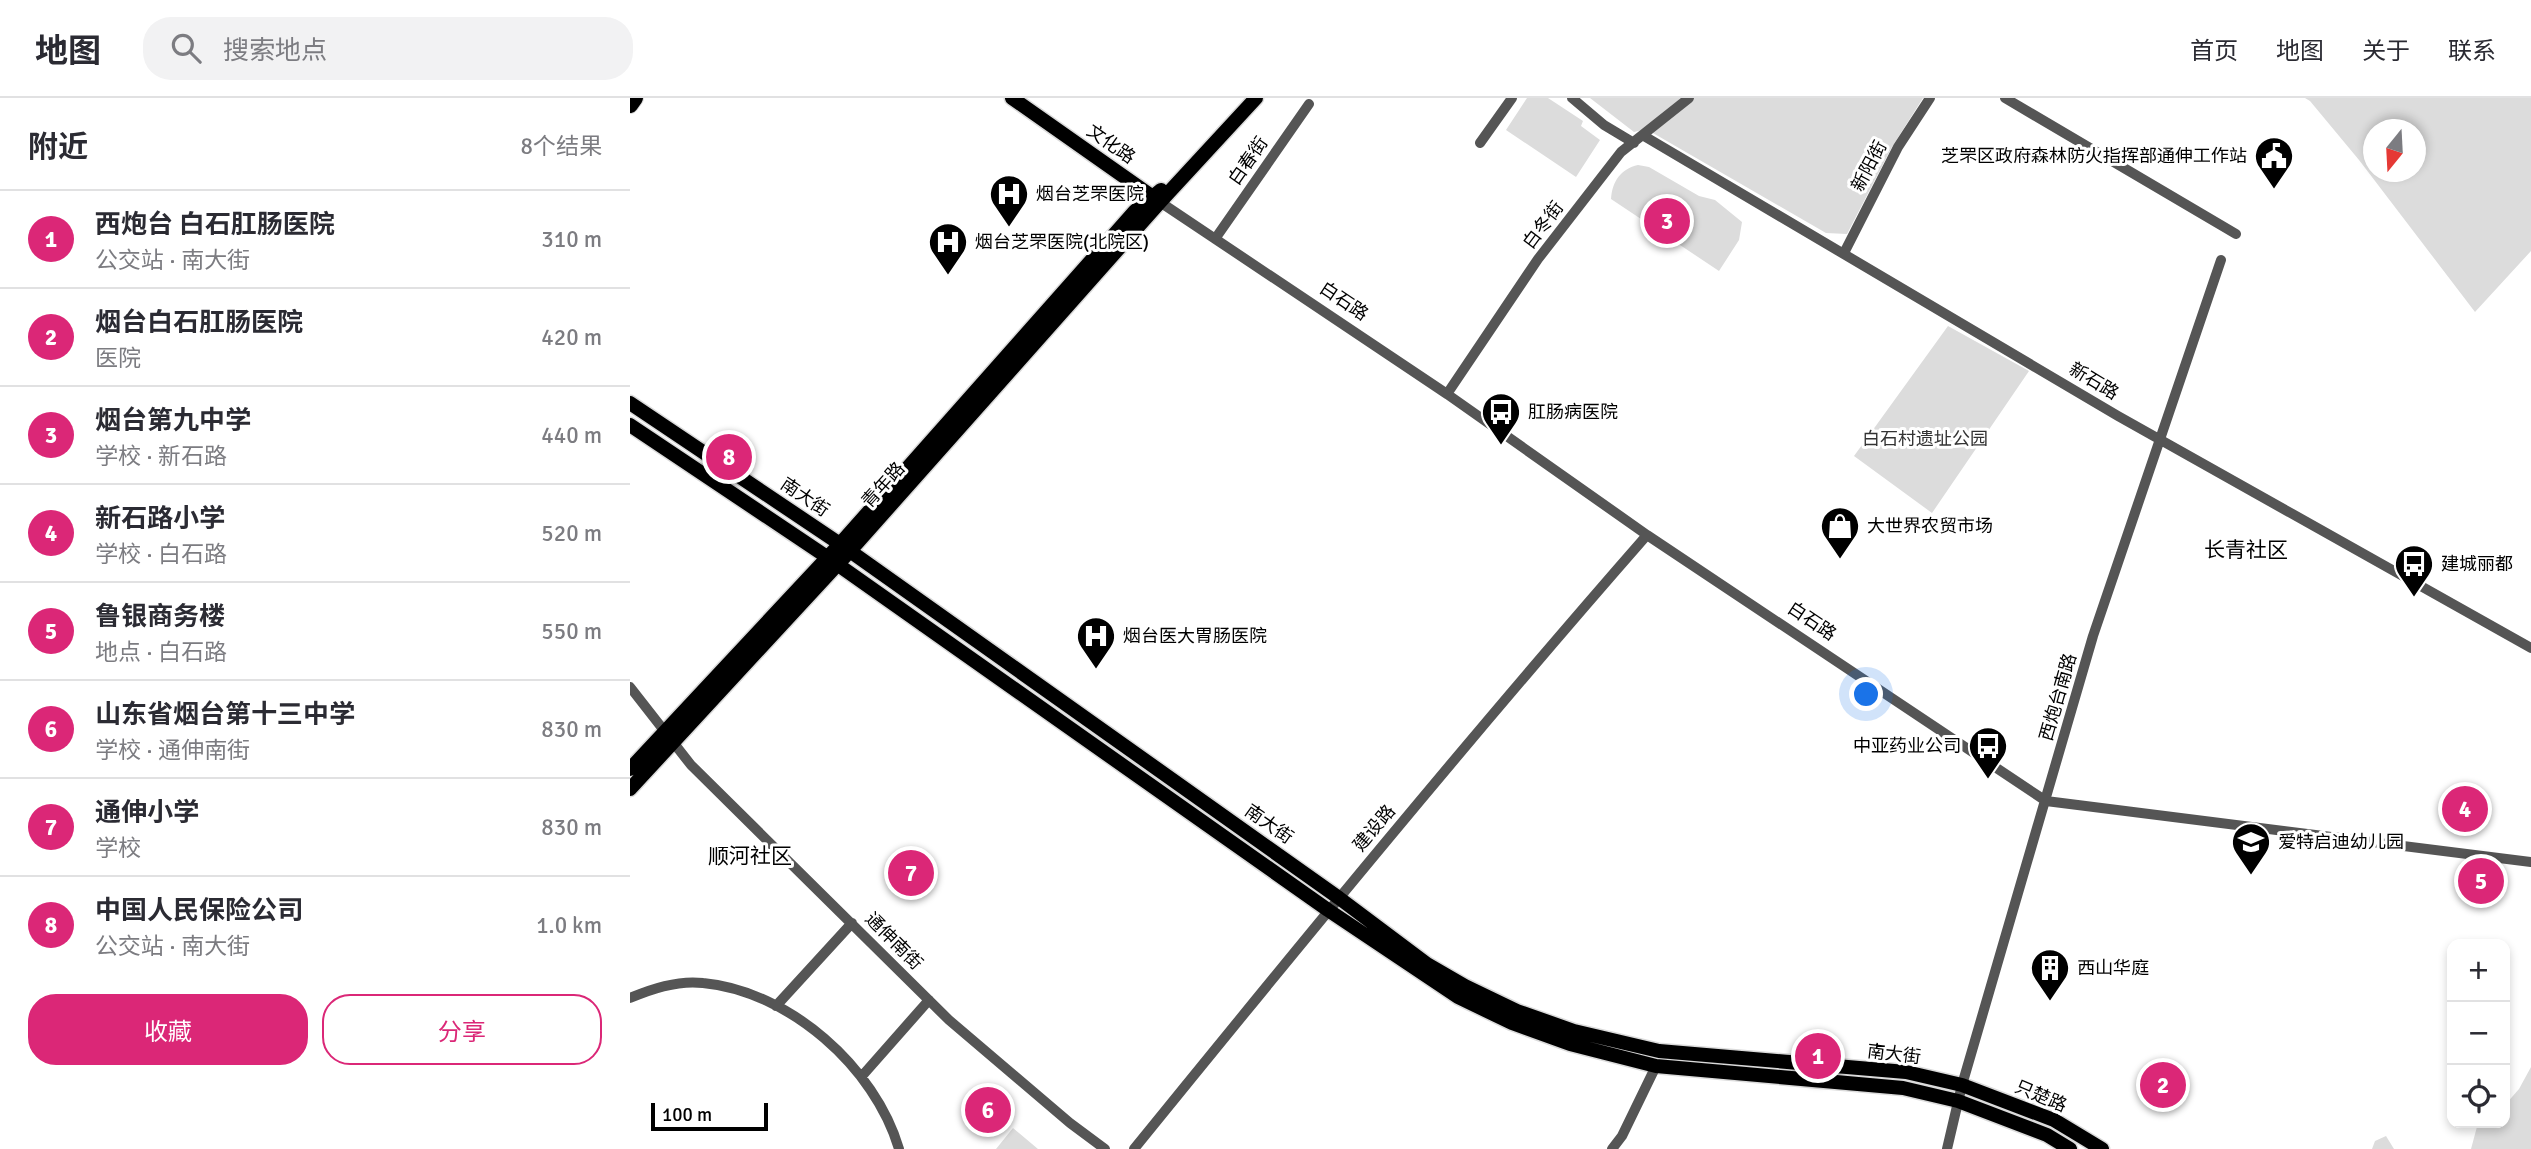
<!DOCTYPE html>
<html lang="zh">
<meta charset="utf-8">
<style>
:root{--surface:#fff;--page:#f2f2f3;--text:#2b2b33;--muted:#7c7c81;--line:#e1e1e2;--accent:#db2777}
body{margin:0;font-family:Signika,"Noto Sans SC",sans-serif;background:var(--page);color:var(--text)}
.controls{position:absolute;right:21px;bottom:21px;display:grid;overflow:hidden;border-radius:14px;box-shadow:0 4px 10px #0003}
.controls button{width:63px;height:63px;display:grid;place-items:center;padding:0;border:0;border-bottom:2px solid var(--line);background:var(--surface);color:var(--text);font:35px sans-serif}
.compass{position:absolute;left:1733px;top:21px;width:63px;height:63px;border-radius:50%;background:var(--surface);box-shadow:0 4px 10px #0003;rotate:198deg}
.scale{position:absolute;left:21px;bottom:18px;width:117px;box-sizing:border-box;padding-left:7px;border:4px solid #000;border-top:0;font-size:19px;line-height:24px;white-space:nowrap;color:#000;-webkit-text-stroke:5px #fff;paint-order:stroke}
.you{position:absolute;left:1237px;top:597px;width:24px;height:24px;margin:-18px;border:5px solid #fff;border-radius:50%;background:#1a73e8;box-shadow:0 0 0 10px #1a73e833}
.badge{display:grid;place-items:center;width:46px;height:46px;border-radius:50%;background:var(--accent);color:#fff;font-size:23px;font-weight:700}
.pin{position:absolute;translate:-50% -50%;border:4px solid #fff;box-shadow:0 2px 7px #0006}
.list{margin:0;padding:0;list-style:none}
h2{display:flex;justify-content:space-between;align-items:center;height:91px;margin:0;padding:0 28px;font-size:30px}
h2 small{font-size:23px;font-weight:400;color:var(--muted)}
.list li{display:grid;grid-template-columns:46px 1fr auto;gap:21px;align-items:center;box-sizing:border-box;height:98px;padding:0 28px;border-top:2px solid var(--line)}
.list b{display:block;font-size:26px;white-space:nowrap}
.list p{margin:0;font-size:23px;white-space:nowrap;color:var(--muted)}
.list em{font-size:23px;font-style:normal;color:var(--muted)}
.actions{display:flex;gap:14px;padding:21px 28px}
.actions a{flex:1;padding:16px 0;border:2px solid var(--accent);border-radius:28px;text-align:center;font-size:24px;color:var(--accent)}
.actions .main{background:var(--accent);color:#fff}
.icon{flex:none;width:38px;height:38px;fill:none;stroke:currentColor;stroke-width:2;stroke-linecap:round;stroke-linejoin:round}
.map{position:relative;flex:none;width:1901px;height:1051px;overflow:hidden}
header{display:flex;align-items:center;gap:42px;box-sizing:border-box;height:98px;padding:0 35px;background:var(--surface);border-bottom:2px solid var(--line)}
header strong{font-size:33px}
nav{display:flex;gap:38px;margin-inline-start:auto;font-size:24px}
.search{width:490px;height:63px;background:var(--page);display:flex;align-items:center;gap:18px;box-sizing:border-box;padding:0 24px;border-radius:28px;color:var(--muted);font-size:26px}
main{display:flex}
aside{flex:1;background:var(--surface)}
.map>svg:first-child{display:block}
.green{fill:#dcdcdc;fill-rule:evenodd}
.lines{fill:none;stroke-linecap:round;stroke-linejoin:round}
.major-casing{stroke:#dbdbdb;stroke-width:17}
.highway-casing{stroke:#dbdbdb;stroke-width:18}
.minor{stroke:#555;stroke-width:10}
.major{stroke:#000;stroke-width:14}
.highway{stroke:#000;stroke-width:16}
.labels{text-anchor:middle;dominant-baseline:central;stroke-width:6;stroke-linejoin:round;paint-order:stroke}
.street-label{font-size:18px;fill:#000;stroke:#fff}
.poi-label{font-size:18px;fill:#000;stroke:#fff;text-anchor:start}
.park-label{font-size:18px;fill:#333;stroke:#fff}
.quarter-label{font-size:21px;fill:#000;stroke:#fff}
</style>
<header>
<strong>地图</strong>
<div class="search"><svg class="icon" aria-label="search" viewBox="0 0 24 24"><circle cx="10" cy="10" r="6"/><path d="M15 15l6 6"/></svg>搜索地点</div>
<nav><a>首页</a><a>地图</a><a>关于</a><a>联系</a></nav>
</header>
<main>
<aside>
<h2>附近<small>8个结果</small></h2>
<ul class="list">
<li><span class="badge">1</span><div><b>西炮台 白石肛肠医院</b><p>公交站 · 南大街</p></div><em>310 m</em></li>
<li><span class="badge">2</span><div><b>烟台白石肛肠医院</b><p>医院</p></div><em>420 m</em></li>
<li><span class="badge">3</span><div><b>烟台第九中学</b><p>学校 · 新石路</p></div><em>440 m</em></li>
<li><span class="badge">4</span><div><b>新石路小学</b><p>学校 · 白石路</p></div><em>520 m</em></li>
<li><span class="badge">5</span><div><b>鲁银商务楼</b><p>地点 · 白石路</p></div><em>550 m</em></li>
<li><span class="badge">6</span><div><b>山东省烟台第十三中学</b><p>学校 · 通伸南街</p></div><em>830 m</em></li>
<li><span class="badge">7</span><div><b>通伸小学</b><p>学校</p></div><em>830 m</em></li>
<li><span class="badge">8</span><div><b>中国人民保险公司</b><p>公交站 · 南大街</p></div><em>1.0 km</em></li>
</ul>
<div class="actions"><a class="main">收藏</a><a>分享</a></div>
</aside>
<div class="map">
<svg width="1901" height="1051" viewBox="0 0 1901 1051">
<rect width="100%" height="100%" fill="#fff"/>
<path class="green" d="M897 0H918L953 23 951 28 970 42 946 79 876 32Z
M960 0H1293L1262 49 1217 136 1196 135 1016 31 1004 34Z
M1675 0H1901V153L1845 214 1729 62 1680 3ZM1744 32H1786V74H1744Z
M1008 67 1019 69 1069 98 1085 102 1112 124 1109 142 1089 173 981 101C982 83 991 71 1008 67Z
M1318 228 1399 273 1302 415 1224 358Z
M1901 969V1051H1841L1848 1025H1875V1007L1889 991Z
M383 1030 408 1051H366Z
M1756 1038 1764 1051H1742L1745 1043Z"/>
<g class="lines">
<g class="major-casing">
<path id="major" d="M382 0 530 104
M0 305 210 446 709 800 797 866 835 888 887 913 944 933 1029 953 1276 974 1332 987 1424 1022 1472 1051
M0 327 197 459 698 812 828 899 882 925 940 946 1026 968 1273 990 1328 1003 1417 1037 1440 1051
M0 671 210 446 505 113 531 92
M0 691 220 453 530 104 626 0"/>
</g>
<g class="highway-casing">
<path id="highway" d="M0 7 5 0"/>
</g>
<path class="minor" d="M942 0 974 27 1004 45
M1375 0 1606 136
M1014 38 1488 318 1901 550
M850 45 882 0
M530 104 817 296 1017 437 1416 703 1901 764
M585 141 679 6
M1214 155 1268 49 1300 0
M817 296 908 161 991 54 1059 0
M0 589 61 667 319 922 440 1025 475 1051
M0 900C23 890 49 882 73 885 159 893 245 969 269 1051
M146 908 222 825
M232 978 299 902
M504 1051C672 844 841 638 1017 437
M982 1051 992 1038 1026 968
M1317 1051 1332 987 1463 538 1591 162"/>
<use href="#major" class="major"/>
<use href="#highway" class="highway"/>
</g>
<defs>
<g id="civic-pin" transform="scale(2.0125)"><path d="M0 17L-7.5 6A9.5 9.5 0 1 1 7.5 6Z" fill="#000" stroke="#fff"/><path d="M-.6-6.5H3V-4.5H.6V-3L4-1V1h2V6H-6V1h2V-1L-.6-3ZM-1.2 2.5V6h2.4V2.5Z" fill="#fff"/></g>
<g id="hospital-pin" transform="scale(2.0125)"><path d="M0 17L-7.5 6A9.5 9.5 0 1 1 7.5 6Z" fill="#000" stroke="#fff"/><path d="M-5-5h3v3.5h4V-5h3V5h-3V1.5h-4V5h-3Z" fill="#fff"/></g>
<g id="bus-pin" transform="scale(2.0125)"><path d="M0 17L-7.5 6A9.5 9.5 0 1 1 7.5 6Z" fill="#000" stroke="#fff"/><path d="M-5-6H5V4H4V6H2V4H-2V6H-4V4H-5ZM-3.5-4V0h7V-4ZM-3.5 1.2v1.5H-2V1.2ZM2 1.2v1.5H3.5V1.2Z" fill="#fff"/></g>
<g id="shop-pin" transform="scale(2.0125)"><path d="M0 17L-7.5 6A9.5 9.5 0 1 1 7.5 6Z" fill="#000" stroke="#fff"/><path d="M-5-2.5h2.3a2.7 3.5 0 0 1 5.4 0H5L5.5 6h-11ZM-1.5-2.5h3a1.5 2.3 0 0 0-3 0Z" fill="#fff"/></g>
<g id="school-pin" transform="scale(2.0125)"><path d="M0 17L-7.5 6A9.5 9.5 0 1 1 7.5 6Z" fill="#000" stroke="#fff"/><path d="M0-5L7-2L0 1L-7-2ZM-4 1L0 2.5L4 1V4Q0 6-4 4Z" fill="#fff"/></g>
<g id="building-pin" transform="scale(2.0125)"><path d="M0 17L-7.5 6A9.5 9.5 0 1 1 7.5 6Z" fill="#000" stroke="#fff"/><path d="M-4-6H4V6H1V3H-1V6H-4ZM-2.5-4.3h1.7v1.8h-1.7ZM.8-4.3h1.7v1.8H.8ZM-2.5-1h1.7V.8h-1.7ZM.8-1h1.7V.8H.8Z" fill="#fff"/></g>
</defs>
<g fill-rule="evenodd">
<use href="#civic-pin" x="1644" y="58"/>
<use href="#hospital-pin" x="379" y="96"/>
<use href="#hospital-pin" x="318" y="144"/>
<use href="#bus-pin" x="871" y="314"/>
<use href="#shop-pin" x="1210" y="428"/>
<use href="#bus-pin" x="1784" y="466"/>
<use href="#hospital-pin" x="466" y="538"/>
<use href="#bus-pin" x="1358" y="648"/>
<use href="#school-pin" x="1621" y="744"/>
<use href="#building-pin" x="1420" y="870"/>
</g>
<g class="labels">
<g class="street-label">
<text transform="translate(481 46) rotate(35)">文化路</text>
<text transform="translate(618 63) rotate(-55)">白春街</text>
<text transform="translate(1239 68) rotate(-62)">新阳街</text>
<text transform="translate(913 127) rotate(-53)">白冬街</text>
<text transform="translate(714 203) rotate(34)">白石路</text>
<text transform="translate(1464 283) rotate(31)">新石路</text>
<text transform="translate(253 387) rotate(-48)">青年路</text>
<text transform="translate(175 399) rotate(34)">南大街</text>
<text transform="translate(1182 523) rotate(34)">白石路</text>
<text transform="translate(1428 599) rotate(-74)">西炮台南路</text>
<text transform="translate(639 726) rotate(35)">南大街</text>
<text transform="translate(744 730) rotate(-50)">建设路</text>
<text transform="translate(264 843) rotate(45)">通伸南街</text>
<text transform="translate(1264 956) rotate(7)">南大街</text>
<text transform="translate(1411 998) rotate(23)">只楚路</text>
</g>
<g class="poi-label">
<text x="1617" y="58" text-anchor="end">芝罘区政府森林防火指挥部通伸工作站</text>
<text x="406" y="96">烟台芝罘医院</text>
<text x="345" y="144">烟台芝罘医院(北院区)</text>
<text x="898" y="314">肛肠病医院</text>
<text x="1237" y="428">大世界农贸市场</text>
<text x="1811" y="466">建城丽都</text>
<text x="493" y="538">烟台医大胃肠医院</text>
<text x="1331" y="648" text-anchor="end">中亚药业公司</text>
<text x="1648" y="744">爱特启迪幼儿园</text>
<text x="1447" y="870">西山华庭</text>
</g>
<g class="park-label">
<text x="1295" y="341">白石村遗址公园</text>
</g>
<g class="quarter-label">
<text x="1616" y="452">长青社区</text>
<text x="120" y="758">顺河社区</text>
</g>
</g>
</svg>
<div class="controls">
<button>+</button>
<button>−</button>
<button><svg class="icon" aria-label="locate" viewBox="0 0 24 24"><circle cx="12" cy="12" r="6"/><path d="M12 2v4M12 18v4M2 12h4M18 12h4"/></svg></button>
</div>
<svg class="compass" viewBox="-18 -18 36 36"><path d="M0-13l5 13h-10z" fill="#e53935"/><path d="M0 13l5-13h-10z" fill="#7c7c81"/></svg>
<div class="scale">100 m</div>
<div class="you"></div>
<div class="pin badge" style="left:1188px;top:958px">1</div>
<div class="pin badge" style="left:1533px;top:987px">2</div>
<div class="pin badge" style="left:1037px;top:123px">3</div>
<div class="pin badge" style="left:1835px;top:711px">4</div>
<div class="pin badge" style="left:1851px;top:783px">5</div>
<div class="pin badge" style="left:358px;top:1012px">6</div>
<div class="pin badge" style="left:281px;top:775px">7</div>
<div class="pin badge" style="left:99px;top:359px">8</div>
</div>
</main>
